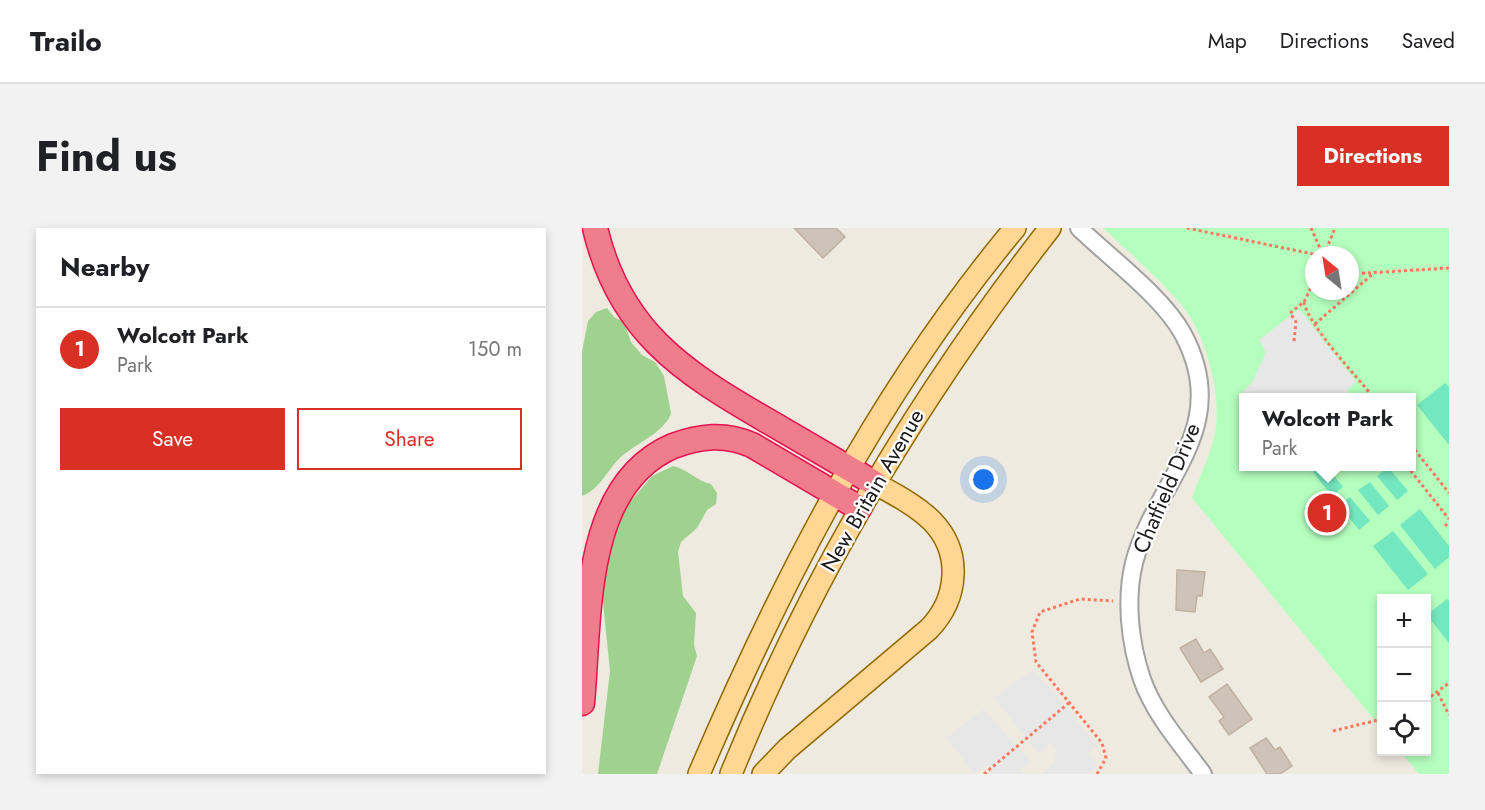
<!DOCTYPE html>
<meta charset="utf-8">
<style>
:root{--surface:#fff;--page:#f2f2f2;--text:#202124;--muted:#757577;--line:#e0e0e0;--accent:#d93025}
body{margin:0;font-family:Jost,sans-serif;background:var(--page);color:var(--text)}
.controls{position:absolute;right:18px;bottom:18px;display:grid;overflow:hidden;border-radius:0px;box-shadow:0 3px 9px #0003}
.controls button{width:54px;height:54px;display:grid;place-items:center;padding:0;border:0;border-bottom:2px solid var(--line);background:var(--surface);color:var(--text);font:30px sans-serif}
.compass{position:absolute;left:723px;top:18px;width:54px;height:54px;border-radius:50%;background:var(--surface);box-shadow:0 3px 9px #0003;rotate:330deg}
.you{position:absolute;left:402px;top:252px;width:21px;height:21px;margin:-15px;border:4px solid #fff;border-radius:50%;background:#1a73e8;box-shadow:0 0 0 9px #1a73e833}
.badge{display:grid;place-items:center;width:39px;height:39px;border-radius:50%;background:var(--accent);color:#fff;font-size:20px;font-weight:700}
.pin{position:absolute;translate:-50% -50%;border:3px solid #fff;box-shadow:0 2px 6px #0006}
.popup{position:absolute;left:657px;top:165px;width:177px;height:78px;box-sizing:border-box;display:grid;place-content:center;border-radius:0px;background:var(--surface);filter:drop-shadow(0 2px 4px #0005);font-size:20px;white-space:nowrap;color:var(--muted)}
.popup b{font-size:22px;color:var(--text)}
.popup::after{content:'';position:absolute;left:50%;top:100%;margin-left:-12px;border:12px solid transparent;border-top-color:var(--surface)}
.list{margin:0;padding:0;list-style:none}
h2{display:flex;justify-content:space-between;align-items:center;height:78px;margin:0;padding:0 24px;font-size:26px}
h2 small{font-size:20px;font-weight:400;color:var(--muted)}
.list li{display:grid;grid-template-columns:39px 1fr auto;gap:18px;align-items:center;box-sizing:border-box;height:84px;padding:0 24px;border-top:2px solid var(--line)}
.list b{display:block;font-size:22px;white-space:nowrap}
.list p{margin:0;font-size:20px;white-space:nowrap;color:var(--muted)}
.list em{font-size:20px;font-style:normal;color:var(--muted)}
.actions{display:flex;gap:12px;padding:18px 24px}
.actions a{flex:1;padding:14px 0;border:2px solid var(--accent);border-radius:0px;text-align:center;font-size:21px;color:var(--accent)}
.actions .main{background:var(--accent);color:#fff}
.icon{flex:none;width:33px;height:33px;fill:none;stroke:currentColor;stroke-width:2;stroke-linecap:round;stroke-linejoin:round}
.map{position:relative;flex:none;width:867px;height:546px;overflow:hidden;border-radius:0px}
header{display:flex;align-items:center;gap:36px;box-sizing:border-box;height:84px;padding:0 30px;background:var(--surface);border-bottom:2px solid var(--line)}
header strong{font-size:28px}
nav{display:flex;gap:33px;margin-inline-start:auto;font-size:21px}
.intro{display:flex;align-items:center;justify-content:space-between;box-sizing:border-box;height:144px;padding:0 36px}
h1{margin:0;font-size:42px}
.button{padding:15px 27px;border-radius:0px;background:var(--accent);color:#fff;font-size:21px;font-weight:700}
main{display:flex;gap:36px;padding:0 36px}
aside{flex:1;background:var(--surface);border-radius:0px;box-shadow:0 3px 9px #0003}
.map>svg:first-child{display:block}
.forest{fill:#9fd28f}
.park{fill:#b5ffbe;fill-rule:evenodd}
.pitch{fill:#73e7c0}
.parking{fill:#e7e7e7}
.building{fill:#cec3b8;stroke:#c1b0a0;stroke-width:1.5}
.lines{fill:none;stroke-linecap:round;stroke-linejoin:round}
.minor-casing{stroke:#a2a2a2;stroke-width:20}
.major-casing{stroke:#926900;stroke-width:24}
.highway-casing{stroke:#e61150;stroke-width:27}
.path{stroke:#ff775f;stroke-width:3;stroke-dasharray:3 3;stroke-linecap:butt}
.minor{stroke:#fff;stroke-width:16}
.major{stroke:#ffd693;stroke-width:21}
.highway{stroke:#ef7d8c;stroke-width:24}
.labels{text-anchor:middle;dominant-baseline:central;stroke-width:4.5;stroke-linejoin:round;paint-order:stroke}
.street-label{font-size:22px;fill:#1b1b1b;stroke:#fff}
</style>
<header>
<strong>Trailo</strong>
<nav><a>Map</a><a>Directions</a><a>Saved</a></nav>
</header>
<div class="intro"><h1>Find us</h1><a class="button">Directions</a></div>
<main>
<aside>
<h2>Nearby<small></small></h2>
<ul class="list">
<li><span class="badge">1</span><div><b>Wolcott Park</b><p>Park</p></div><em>150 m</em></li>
</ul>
<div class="actions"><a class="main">Save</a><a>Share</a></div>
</aside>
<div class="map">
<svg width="867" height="546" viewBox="0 0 867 546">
<rect width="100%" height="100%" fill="#eeeadf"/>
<path class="forest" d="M25 80 32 89 42 94 49 114 60 127 73 134 82 148 89 185C85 202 54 216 40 228 25 241 20 260 0 268V124L6 93 14 84Z
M91 238C106 241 114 253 129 256L135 265 134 276 125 282 115 300 99 314 96 324 101 368 114 385 112 417 115 428 75 546H16L28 443 20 365 28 298 70 248Z"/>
<path class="park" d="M521 0H867V546H837L819 524H844V370H800L799 500 610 270C617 249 629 226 633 205 640 164 624 105 597 74 574 48 547 24 521 0ZM732 27H768V63H732ZM661 170H829V238H661Z"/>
<path class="pitch" d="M863 155 867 159V217L835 177Z
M737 239H745L761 259 750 268 731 244Z
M806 239 826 263 815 272 795 248Z
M788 254 807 278 796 287 776 262Z
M768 269 788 293 777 302 757 277Z
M838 281 867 318V329L853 341 818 297Z
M811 303 846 346 826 362 791 318Z
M865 371 867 373V415L845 387Z"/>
<path class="parking" d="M717 81 774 154 765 162 768 169H666L661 163 670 155 684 124 677 112Z
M452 441 516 518 506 526 516 538 506 546H460L472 535 474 520 468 514 457 526 412 470Z
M402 481 448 534 439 542 442 546H409L412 543 405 535 393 546 364 510Z"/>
<path class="building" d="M212 0H254L263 9 241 30Z
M595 342 623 344 620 368H615L613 384 594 382Z
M614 411 622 425 628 421 641 441 619 454 598 420Z
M645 456 670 491 647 507 637 493 642 489 627 469Z
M684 510 693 522 698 519 710 538 698 546H685L668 520Z"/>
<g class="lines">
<g class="minor-casing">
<path id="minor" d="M497 0C528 30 581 69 601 106 652 201 573 253 552 335 543 372 548 416 560 451 572 486 600 517 621 546"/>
</g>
<g class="major-casing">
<path id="major" d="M117 546C200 352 297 163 433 0
M149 546C229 348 337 168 468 0
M181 546 205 521 347 401C376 371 381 325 350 293 334 277 312 266 292 255"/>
</g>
<g class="highway-casing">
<path id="highway" d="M13 0C37 102 99 143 184 192 220 213 256 234 292 255
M0 475C8 387 0 257 91 218 118 208 143 205 170 217L277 280"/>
</g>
<path class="path" d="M605 0 736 27
M729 0 741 27
M742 27 753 0
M768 46 867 40
M722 74C726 97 775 149 792 170
M733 96 793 44
M712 113 714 94 708 85 722 74 732 53
M829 217 867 265
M825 238 867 291
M863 298 867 294
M856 465 867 487
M844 472 867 455
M751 503 800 491
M402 546 488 474
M515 546 524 530 520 515 454 434 450 404 458 384 498 371 531 373"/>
<use href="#minor" class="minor"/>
<use href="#major" class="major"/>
<use href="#highway" class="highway"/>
</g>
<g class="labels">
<g class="street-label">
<text transform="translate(584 260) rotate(-67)">Chatfield Drive</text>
<text transform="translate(290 262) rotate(-60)">New Britain Avenue</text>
</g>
</g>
</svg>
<div class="controls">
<button>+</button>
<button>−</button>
<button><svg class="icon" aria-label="locate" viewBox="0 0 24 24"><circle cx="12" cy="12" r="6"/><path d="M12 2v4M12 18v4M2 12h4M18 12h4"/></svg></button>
</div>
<svg class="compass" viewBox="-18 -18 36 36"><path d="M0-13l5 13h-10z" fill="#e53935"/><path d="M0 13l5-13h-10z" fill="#757577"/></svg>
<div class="you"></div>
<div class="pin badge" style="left:745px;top:285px">1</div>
<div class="popup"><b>Wolcott Park</b>Park</div>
</div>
</main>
